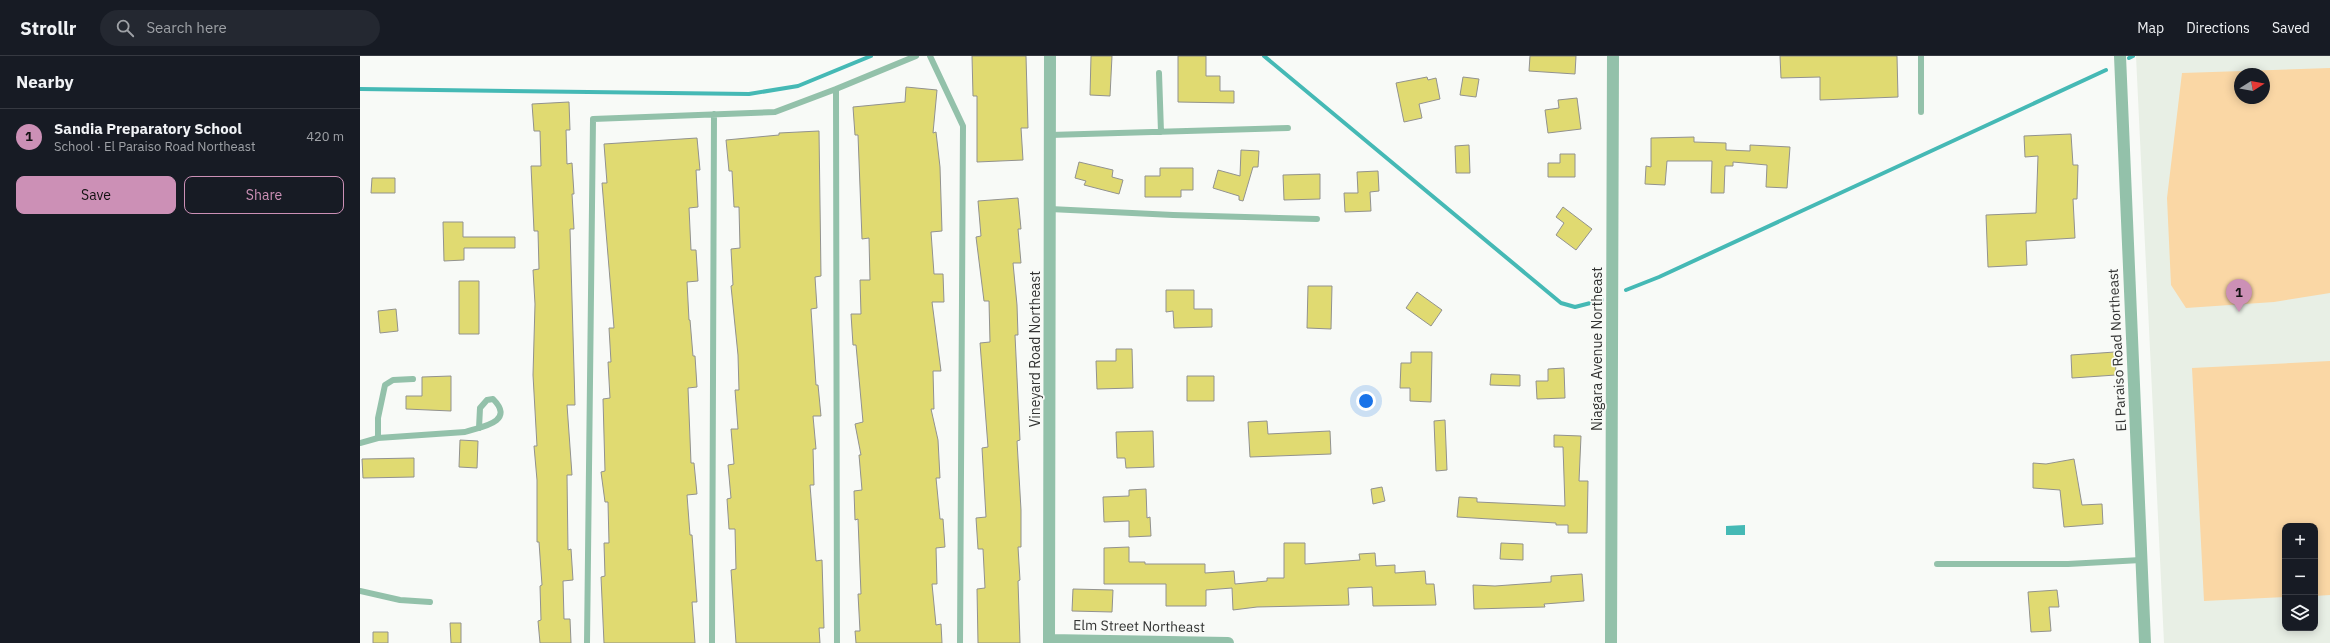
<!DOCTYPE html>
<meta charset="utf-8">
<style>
:root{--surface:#171b24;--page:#242831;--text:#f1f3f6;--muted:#9ea1a6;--line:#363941;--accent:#cc90b6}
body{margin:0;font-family:"IBM Plex Sans",sans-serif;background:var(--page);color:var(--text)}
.controls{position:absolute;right:12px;bottom:12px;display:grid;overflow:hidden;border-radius:8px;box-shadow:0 2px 10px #0003}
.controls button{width:36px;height:36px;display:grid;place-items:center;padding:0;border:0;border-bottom:1px solid var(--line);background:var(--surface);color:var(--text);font:20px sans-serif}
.compass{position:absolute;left:1874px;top:12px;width:36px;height:36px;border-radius:50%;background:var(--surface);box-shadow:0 2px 10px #0003;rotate:79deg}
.you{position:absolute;left:1006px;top:345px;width:14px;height:14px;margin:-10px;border:3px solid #fff;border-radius:50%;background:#1a73e8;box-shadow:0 0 0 6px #1a73e833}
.badge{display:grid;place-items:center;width:26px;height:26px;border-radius:50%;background:var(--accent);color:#111;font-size:13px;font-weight:700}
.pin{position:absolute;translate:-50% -33px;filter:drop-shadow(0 1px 2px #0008)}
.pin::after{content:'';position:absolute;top:21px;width:14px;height:12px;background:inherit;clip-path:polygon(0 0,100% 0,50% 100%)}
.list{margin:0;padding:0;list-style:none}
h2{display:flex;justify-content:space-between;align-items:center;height:52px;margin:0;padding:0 16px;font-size:17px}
h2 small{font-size:13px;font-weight:400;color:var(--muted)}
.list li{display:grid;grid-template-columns:26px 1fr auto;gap:12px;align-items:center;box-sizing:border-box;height:56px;padding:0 16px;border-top:1px solid var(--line)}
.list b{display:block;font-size:15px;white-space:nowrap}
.list p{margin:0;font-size:13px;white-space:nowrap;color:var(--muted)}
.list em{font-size:13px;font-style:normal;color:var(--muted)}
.actions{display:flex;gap:8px;padding:12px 16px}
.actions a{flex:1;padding:9px 0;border:1px solid var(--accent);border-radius:8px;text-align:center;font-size:14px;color:var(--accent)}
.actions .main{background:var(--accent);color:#111}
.icon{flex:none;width:22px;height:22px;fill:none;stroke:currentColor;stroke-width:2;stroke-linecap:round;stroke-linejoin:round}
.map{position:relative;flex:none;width:1970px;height:587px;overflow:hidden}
header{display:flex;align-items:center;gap:24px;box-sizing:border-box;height:56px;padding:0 20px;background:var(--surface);border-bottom:1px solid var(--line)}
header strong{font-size:19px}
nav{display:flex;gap:22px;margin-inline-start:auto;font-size:14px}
.search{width:280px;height:36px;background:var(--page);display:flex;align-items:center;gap:10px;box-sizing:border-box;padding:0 14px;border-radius:22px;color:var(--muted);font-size:15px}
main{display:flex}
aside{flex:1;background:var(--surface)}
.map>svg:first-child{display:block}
.built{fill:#e8efe5;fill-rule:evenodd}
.green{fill:#fad7a5;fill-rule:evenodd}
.water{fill:#45b9b5}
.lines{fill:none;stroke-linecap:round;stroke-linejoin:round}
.stream{stroke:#45b9b5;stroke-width:4}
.building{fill:#e0da71;stroke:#92928f}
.lane{stroke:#93c1aa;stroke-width:6}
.street{stroke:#93c1aa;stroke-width:12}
.labels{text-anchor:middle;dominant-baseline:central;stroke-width:3.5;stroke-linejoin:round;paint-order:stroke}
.street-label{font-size:14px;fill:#333433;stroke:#f8faf7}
</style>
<header>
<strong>Strollr</strong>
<div class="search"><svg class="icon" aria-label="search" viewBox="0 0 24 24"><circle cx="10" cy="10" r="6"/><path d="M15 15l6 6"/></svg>Search here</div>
<nav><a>Map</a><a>Directions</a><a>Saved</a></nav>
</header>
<main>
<aside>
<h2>Nearby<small></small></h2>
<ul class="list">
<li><span class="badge">1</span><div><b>Sandia Preparatory School</b><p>School · El Paraiso Road Northeast</p></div><em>420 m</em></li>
</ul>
<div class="actions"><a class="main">Save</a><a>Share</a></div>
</aside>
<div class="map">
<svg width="1970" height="587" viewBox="0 0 1970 587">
<rect width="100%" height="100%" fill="#f8faf7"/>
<path class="built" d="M1776 0H1970V587H1804ZM1880 18H1904V42H1880ZM1925 470H1955V572H1925Z"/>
<path class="green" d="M1970 12V237L1914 246 1826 252 1811 229 1807 142 1822 17ZM1880 18H1904V42H1880Z
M1970 305V539L1955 540V470H1925V541L1844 545 1832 312Z"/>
<path class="water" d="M1385 469V479H1366V470Z"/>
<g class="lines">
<path class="stream" d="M904 0 1201 247 1215 251 1242 244
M1769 2 1773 0
M0 33 389 38 438 30 511 0
M1266 234 1299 221 1746 14"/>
</g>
<path class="building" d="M612 0H666L668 72H661L663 104 617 106V40H613Z
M731 0H752L750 40 730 39Z
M818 0H846V20H860V35H874V47L818 46Z
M1170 0H1216L1215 18 1169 15Z
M1420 0H1537L1538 41 1460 44V21L1421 22Z
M1067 21 1068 24 1076 22 1080 43 1059 48 1062 62 1044 66 1036 27Z
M1103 21 1119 23 1116 41 1100 39Z
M546 31 577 34 573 77 576 76 580 111 582 175 571 176 574 218H583L584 246H572L581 315H573L574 353H571L578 384 580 422H576L580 463H583L585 491 576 492 577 528H572L576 569 581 568 582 587H496L495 575H500L498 538H501L498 463 495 464 494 435 502 434 499 399H501L495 368 503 366 496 289H493L491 258H501L500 224H510L509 182 502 183 498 79H495L493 51 545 46Z
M1217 42 1221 73 1188 77 1185 54 1199 52 1198 44Z
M209 46 210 74H206L207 108 212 107 214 138H212L214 173H210L215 349H207L212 419H207L208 494 211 493 213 524 203 525 204 563H210L211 587H180L178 565 181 564 180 530 182 529 179 486H177V424L174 390H177L173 319 175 248 173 214 179 213 178 175H174L171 110H181L180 75H174L172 48Z
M459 75 461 220 455 221 457 252 451 253 456 329H458L461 360H453L456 393H453L454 429H450L456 505 462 504 464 572H459L460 587H376L371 514 376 513 375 473H369L367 443 371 442 368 409 374 408 371 373H378L375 334H379L378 299 371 230 373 229 371 193 380 192 379 151H374L372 115H369L366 84 419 79V77Z
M1711 78 1713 109H1718L1717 143H1713L1715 182 1666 185 1667 209 1628 211 1626 159 1676 157 1678 100 1665 101 1664 80Z
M1334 81V86L1366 87V94L1390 95V89L1430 91 1427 132 1406 131 1407 109 1373 106V110H1365L1364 137H1351L1352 105H1307L1305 129 1285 128 1286 110 1291 111V82Z
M337 82 340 114H336L338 151 329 152 331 194H336L338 225 327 226 329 264H330L333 300H335L337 331 328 332 331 407H334L337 438 327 439 330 479H332L337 546H332L335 587H244L241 521 245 520 244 487H249L248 446H245L241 416 245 415 243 343 250 342 248 306H251L249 272H254L242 127H247L244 88Z
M1109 89 1110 117H1096L1095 90Z
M881 94 899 95 898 111H893L883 145 879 144V140L853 132 858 114 880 120Z
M1200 98H1215V121H1188V107H1200Z
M719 106 753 114 752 121 763 124 759 138 724 129 726 125 715 122Z
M800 112H833V134H821V141H785V120H800Z
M1018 115 1019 135 1010 136 1011 155 985 156 984 137H998L997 116Z
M960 118V143L924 144 923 119Z
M12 122H35V137H11Z
M658 142 661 173H658L661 207H653L657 249 658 279H655L660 384 657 385 661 454V491H658L660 524 658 525 660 587H618L617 533 625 532 623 493H618L616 462 626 461 622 392 628 391 620 287 630 286 629 245H624L616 181 621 180 618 145Z
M1203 151 1232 173 1216 194 1196 179 1204 167 1196 161Z
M83 166H103V181H155V192H104V204L84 205Z
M99 225H119V278H99Z
M948 230H972L971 273 947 272Z
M806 234H834V253H852V271L814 272 813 255 806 256Z
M1057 236 1082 254 1071 270 1046 252Z
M36 253 38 275 20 277 18 255Z
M756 293H772L773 332 737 333 736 305H756Z
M1051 296H1072L1071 346 1050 345V332H1040L1041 307H1051Z
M1755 296 1756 319 1712 322 1711 299Z
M1204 312 1205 342 1177 343 1176 325H1188V313Z
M1131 318 1160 319V330L1130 329Z
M91 320V355L46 353V340H62V321Z
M827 320H854V345H827Z
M1085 364 1087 414 1076 415 1074 365Z
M907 365 908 378 970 375 971 398 890 401 888 366Z
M793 375 794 411 766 412 765 402H757L756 376Z
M1194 379 1221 380 1219 425H1228L1227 477H1208V469H1196V467L1097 461 1099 441 1117 442V446L1205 450 1203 391H1194Z
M100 384 118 385 117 412 99 411Z
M54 402V421L3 422 2 403Z
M1714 403 1722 449 1742 448 1743 468 1704 471 1700 434 1673 432V407L1686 408Z
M1022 431 1025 445 1013 448 1011 433Z
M786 433 787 462 790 461 791 480 769 481V465L744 466 743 441 769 440V434Z
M924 487H945V508L1000 504 999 498 1015 497 1016 510 1035 509V517L1065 515 1066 528H1074L1076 549 1013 550 1012 531 988 532 989 549 897 551 873 554 872 532 846 534V550H806V528H744V492L769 491V506H785V508H845V517L874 515 875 528 907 525V522H924Z
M1141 487 1163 488V504L1140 503Z
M1222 518 1224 545 1184 548 1185 551 1114 553 1113 529 1135 530 1191 526V520Z
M713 533 753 534 752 556 712 555Z
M1697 534 1699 551H1689L1691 575 1671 576 1668 536Z
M90 567H101V587H91Z
M13 576H28V587H13Z"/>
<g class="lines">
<path class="lane" d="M570 0 603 70 600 587
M1561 0V56
M799 17 801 76
M690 79 928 72
M690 153 813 159 957 163
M18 382V362L25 329 33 324 53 323
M0 387 18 382 105 376C121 371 156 366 133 343L127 344 120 352 119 372
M1577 508H1708L1781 504
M0 535 40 544 70 546
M227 587 233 63 415 56 476 33
M352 587 354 58
M477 587 476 33 556 0"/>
<path class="street" d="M1760 0 1785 587
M689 584 868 587
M689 587 690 0
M1251 587 1253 0"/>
</g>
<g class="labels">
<g class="street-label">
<text transform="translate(675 293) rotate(-90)">Vineyard Road Northeast</text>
<text transform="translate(1237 293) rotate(-90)">Niagara Avenue Northeast</text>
<text transform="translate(1757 294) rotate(-93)">El Paraiso Road Northeast</text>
<text transform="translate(779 570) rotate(1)">Elm Street Northeast</text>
</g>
</g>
</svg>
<div class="controls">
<button>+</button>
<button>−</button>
<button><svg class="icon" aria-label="layers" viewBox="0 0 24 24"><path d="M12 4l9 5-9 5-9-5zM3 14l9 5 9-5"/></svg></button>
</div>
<svg class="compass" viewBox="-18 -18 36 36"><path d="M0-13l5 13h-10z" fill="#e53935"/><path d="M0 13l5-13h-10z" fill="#9ea1a6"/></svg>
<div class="you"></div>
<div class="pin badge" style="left:1879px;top:256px">1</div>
</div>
</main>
